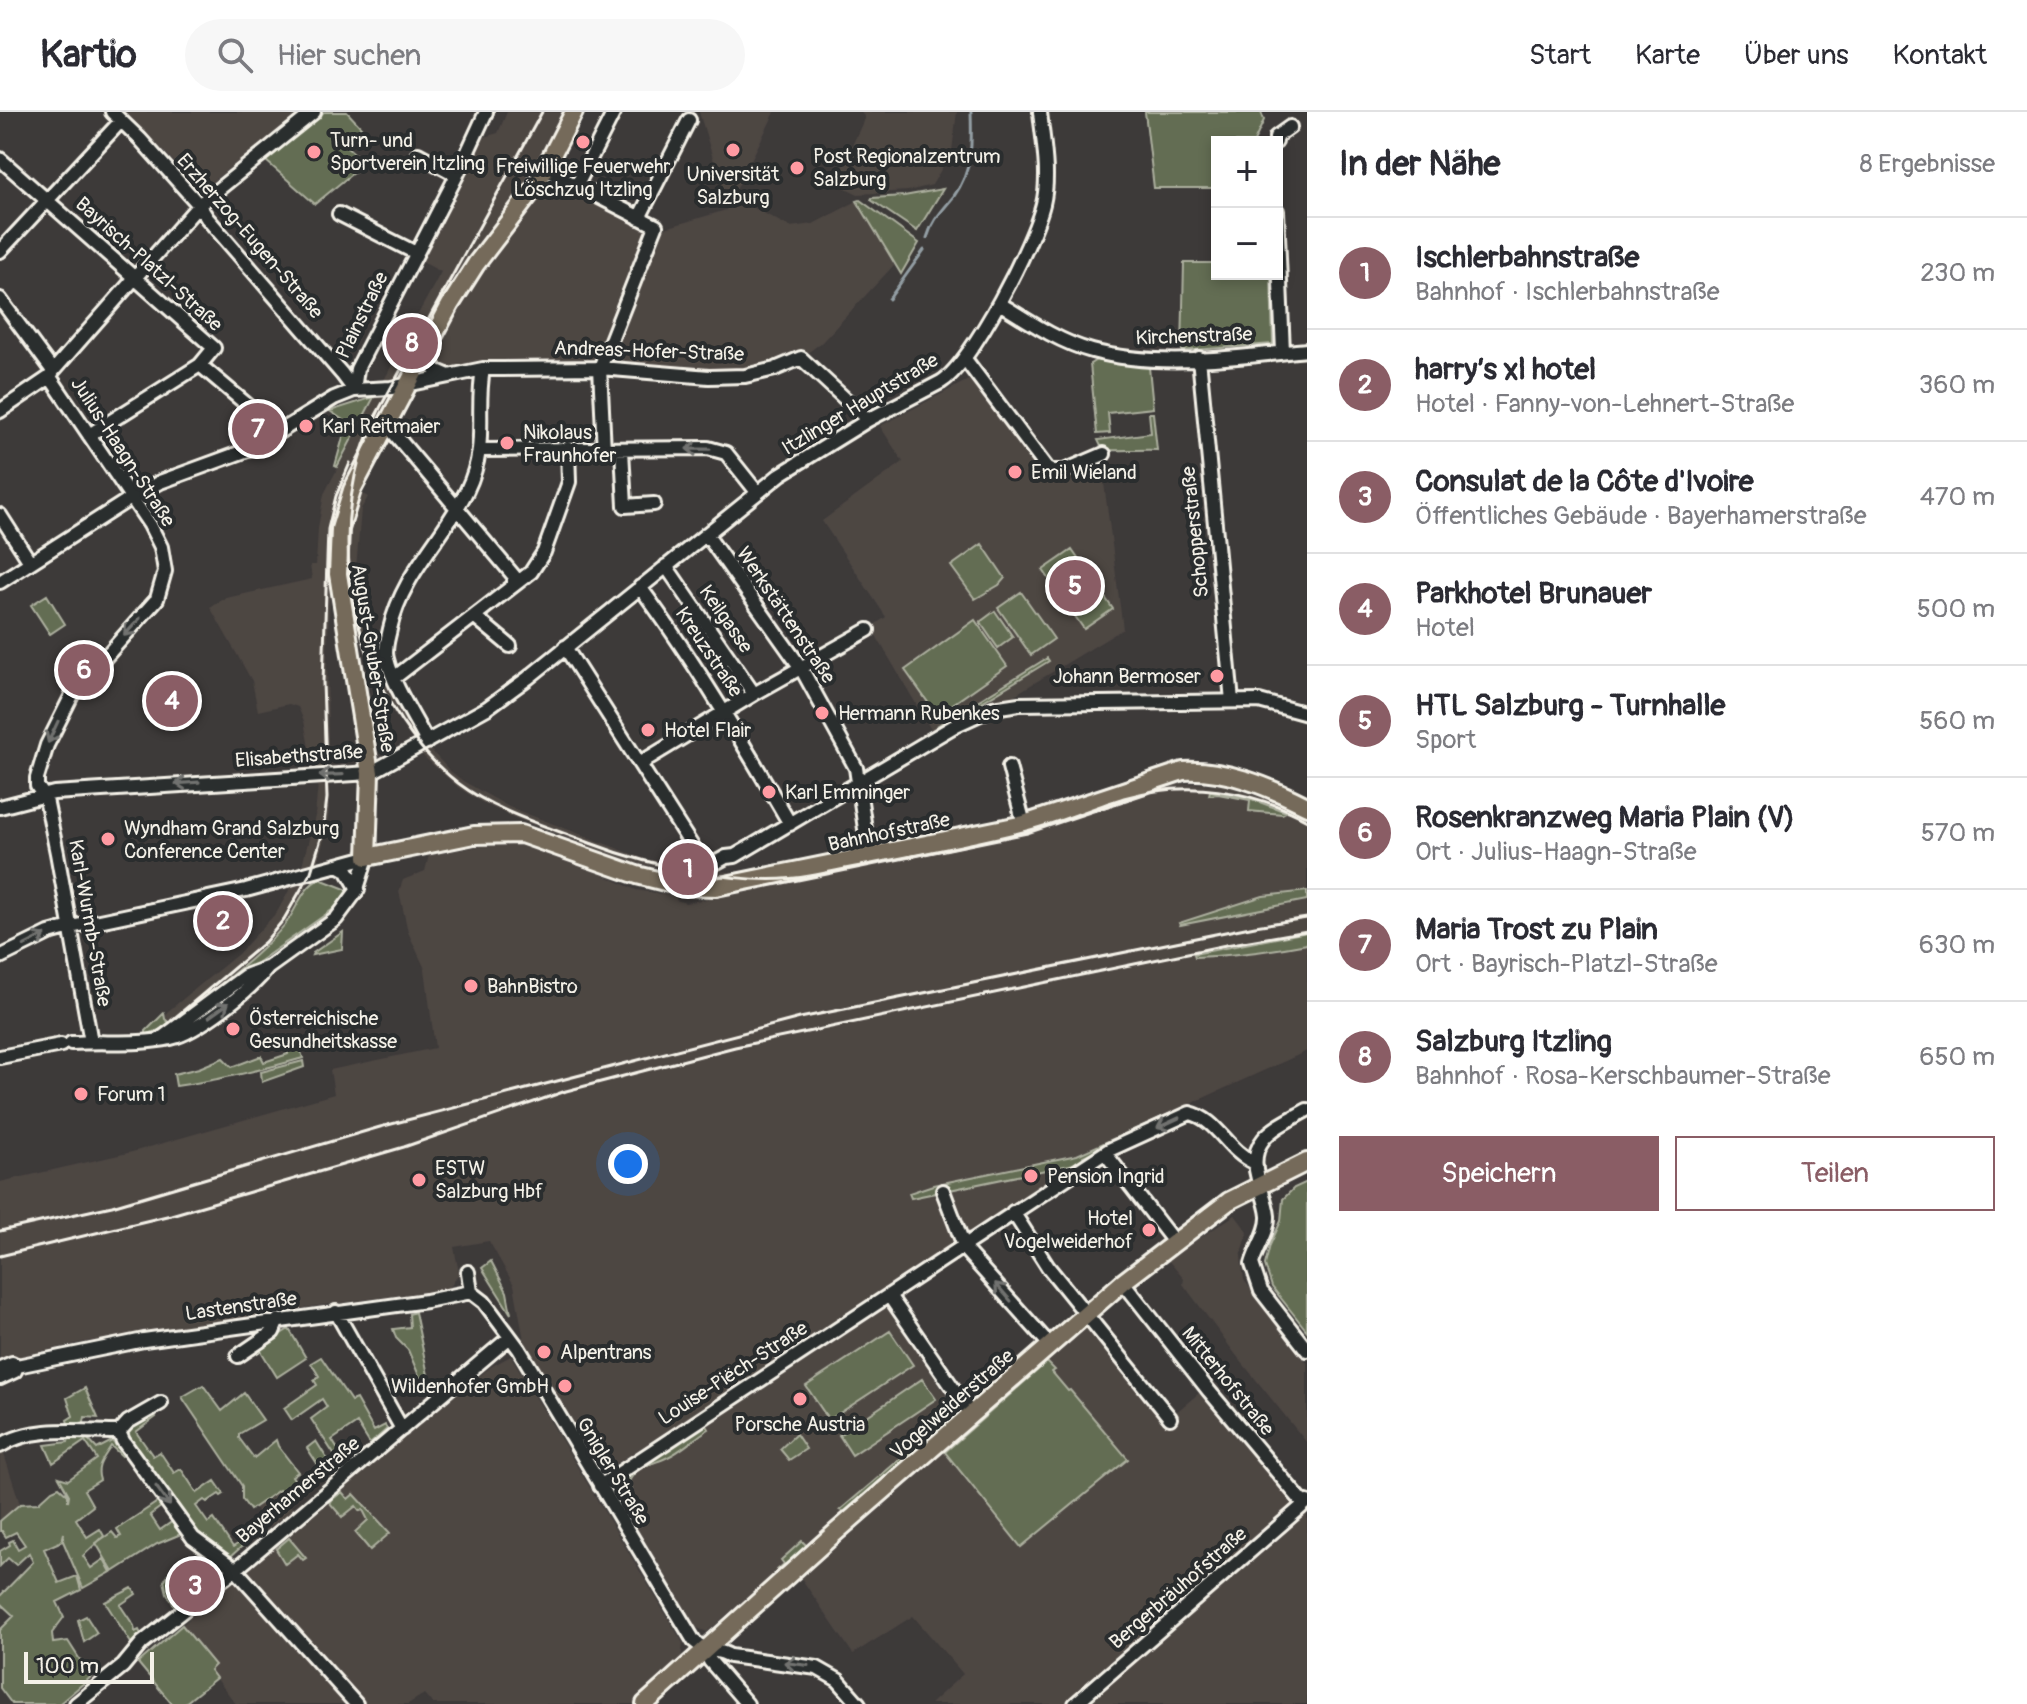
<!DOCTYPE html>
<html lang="de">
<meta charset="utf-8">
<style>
:root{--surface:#fff;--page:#f7f7f7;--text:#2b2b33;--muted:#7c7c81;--line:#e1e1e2;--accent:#8a5d65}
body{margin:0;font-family:Pangolin,sans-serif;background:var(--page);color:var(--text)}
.controls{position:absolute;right:24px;top:24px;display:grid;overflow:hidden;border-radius:0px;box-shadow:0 4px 12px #0003}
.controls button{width:72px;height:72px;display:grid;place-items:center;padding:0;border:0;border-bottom:2px solid var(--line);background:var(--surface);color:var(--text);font:40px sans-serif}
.scale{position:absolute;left:24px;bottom:20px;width:130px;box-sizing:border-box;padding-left:8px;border:4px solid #f4f1e8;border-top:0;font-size:22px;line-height:28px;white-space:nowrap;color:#f4f1e8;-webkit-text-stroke:6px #2a2d2e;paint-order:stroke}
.you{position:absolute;left:628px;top:1052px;width:28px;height:28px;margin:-20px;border:6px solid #fff;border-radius:50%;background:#1a73e8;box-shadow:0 0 0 12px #1a73e833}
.badge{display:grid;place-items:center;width:52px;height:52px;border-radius:50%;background:var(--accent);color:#fff;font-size:26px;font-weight:700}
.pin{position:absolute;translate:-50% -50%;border:4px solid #fff;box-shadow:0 2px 8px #0006}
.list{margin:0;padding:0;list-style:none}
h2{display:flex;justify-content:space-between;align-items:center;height:104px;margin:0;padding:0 32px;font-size:34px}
h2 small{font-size:26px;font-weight:400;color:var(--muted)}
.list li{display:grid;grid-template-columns:52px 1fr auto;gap:24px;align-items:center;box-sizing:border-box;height:112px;padding:0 32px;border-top:2px solid var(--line)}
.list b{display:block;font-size:30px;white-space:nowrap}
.list p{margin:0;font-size:26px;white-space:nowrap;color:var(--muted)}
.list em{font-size:26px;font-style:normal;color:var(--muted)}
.actions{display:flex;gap:16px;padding:24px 32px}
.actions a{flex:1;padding:18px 0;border:2px solid var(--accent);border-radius:0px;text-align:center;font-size:28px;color:var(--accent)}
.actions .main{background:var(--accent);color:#fff}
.icon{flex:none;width:44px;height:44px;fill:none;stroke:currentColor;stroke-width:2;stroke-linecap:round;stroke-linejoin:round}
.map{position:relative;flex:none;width:1307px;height:1592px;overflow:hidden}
header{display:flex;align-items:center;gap:48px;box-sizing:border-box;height:112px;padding:0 40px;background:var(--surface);border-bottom:2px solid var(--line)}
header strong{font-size:38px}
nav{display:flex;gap:44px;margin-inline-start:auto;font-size:28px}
.search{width:560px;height:72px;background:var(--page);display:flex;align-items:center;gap:20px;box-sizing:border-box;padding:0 28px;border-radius:44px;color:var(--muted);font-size:30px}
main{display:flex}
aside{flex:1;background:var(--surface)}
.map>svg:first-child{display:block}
.built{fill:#4d4643}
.green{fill:#636d53;stroke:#acaf9e;stroke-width:2}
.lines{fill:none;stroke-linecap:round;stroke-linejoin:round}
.stream{stroke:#939ea4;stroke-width:3}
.minor-casing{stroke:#f4f1e8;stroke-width:18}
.major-casing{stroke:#f4f1e8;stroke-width:22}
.minor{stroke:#2a2d2e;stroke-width:12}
.major{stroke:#746a5a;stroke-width:16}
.rail{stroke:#f4f1e8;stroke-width:3}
.oneway{stroke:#71726f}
.poi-dot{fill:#ff9aa2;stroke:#2a2d2e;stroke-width:3}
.labels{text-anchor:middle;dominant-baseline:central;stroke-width:8;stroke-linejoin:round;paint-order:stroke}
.poi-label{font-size:20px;fill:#f4f1e8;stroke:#2a2d2e;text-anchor:start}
.street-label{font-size:20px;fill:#f4f1e8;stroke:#2a2d2e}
</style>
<header>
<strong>Kartio</strong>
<div class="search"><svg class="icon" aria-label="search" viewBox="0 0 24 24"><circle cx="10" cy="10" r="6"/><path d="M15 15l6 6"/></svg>Hier suchen</div>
<nav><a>Start</a><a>Karte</a><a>Über uns</a><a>Kontakt</a></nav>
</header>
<main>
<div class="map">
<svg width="1307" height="1592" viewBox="0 0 1307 1592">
<rect width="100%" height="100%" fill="#3d3a39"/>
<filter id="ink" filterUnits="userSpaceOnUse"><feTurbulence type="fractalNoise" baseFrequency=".0125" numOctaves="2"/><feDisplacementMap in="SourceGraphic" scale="16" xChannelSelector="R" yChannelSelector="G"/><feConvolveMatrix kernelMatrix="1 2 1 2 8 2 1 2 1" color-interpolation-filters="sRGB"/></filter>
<g filter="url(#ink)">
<path class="built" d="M125 0H303L205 75 193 69Z
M507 0H567L520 84 403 258 397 279 385 298 355 395 361 381 368 385 361 397 355 470 360 502 378 553 416 622 449 658 463 669 509 695 645 747 696 756 763 764 1157 673 1194 671 1230 674 1307 702V939L1078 1043 1084 1050 887 1182 604 1359 525 1234 514 1173 489 1129 454 1135 459 1161 449 1177 317 1194 80 1231 14 1246 0 1253V1070L132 1040 334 982 330 958 435 936 425 857 408 820 399 779 403 768 425 759 429 743 497 731 522 733 586 755 636 778 676 784V788L685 791 783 772 723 767 630 750 510 704 483 691 459 676 424 645 393 600 376 567 353 504 345 451 333 419 327 546 329 701 325 725 314 761 295 797 269 831 177 908 172 911 166 906 167 900 238 842 277 800 301 757 315 704 318 671 315 641H310L304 609 298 595 289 592 258 599 252 569 210 495 226 486 312 467 310 453H316L318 416 324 382 392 253 386 244 397 223 403 216 410 217 441 160 419 148 484 25 498 21Z
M699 0H775L734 82 722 76Z
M860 0H957L952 39 932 73 908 79 858 82 835 71 865 5Z
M551 73 583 84 650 117 622 181 600 256 438 258 431 241 459 185 542 77Z
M733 85 790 115 813 112 857 89 894 153 822 230 801 246 760 261 619 257 622 205 659 118 726 98Z
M972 266 1043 361 1051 365 1067 366 1101 348 1123 517 1003 590 933 621 871 515 886 505 822 409 903 350 880 314Z
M1235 1103 1248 1120 1241 1145 1244 1168 1307 1251V1331L1236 1243 1183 1172 1184 1167 1167 1147Z
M882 1196 890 1197 958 1302 707 1520 690 1513 608 1373Z
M1097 1206 1174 1302 1205 1276 1297 1390 1147 1518 1067 1592H930L963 1562 913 1504 853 1542 801 1466Z
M511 1244 683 1531 681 1548 633 1592H433L424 1582 408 1592H236L210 1558 214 1553 182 1513 394 1332 492 1254Z
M3 1339 20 1392 0 1409V1341Z
M279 1378 293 1397 269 1416 254 1395Z
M1307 1400V1592H1086L1274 1431Z"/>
<path class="green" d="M324 0H347L361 15 345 33 365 51 315 92 265 48Z
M1145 0H1261L1264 8 1254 30H1217V76H1154Z
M943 77 917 119 871 88 872 86 904 84Z
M860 88 919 131 901 162 857 89Z
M1184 151H1217V162H1271L1273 232 1182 239Z
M1098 247 1149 255 1153 296 1108 301 1110 321 1097 322 1090 252Z
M374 285 337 355 335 354 347 311 330 299Z
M1149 301H1153L1157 338C1150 337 1109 339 1107 338 1101 337 1100 332 1098 328L1151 321Z
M982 432 1005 466 999 473 975 487 951 454Z
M1072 438 1113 497 1084 517 1043 458Z
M1021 480 1054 527 1031 543 998 496Z
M47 483 65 512 50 522 31 493Z
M995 499 1013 525 998 536 980 510Z
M975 508 1007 554 937 603 905 558Z
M1047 546 1049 549 939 616 937 614Z
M1210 679 1249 686 1286 700 1282 702 1249 699 1250 688 1218 682 1209 683Z
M320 767 348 778 339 793 207 886 206 884C234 861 263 840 286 811 297 797 303 774 320 767Z
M1307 779V788L1180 813 1179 811 1263 784Z
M343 820 342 837 312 843 313 841Z
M1307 820V832C1270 839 1233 844 1195 845L1194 842Z
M164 901 165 907 172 913 146 923V919Z
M299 934 303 946C261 958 220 968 176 974L174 962 199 956 223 946 232 955 261 944 264 950 288 942 287 937Z
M303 949 304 955 262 970 261 960Z
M1169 1002 1171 1005 1083 1044 1084 1050 911 1086 909 1081 933 1073 1077 1043Z
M1307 1070V1219L1272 1175 1265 1153 1270 1133 1281 1109 1283 1087 1294 1076Z
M491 1149 507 1180 511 1202 482 1156Z
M415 1200 428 1263 420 1266 408 1238 396 1226 393 1217 410 1215 409 1202Z
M289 1217 306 1246 277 1265 261 1239 254 1243 252 1240Z
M890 1219 913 1253 829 1308 806 1274Z
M321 1245 351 1289 356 1287 374 1319 385 1313 387 1317 370 1332 357 1311 332 1328 342 1344 345 1342 349 1347 341 1353 311 1307 327 1295 322 1287 292 1308 284 1296 317 1273 314 1268 319 1264 311 1251Z
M1047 1250 1055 1258 1052 1260 1068 1279 1070 1278 1128 1347 1021 1435 945 1340Z
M922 1267 936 1287 852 1343 839 1323Z
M203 1273 222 1299 244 1281 263 1308 239 1322V1326L254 1346 276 1328 278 1334 298 1360 292 1364 298 1373 284 1383 279 1378 250 1398 242 1387V1374L182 1285Z
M85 1276 98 1306 85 1305 84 1310 69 1314 67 1308 73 1304 67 1286Z
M957 1292 955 1306 847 1400 840 1398 953 1302Z
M152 1299 156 1305 136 1320 153 1344 160 1340 174 1361 181 1357 197 1381 215 1369 224 1382 221 1384 219 1382 207 1390 204 1388 196 1394 208 1411 214 1407 233 1435 247 1426 249 1428 230 1445 197 1424 125 1321Z
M706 1312 709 1317C694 1326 682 1339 666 1346 653 1352 635 1354 629 1370L632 1378 626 1382 639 1397 629 1403 616 1381 619 1370Z
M796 1322 806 1337 789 1348 780 1337Z
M86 1325 97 1337 112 1329 124 1343 122 1344 111 1334C104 1346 95 1354 100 1368L84 1378 93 1394 76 1407 87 1425 100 1417 104 1424 83 1444 91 1456 104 1447 111 1460 83 1476 63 1429 64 1421 62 1429 44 1437 59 1471 77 1464 81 1478 57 1490 64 1505 52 1521 53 1531 68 1529 91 1565 59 1592H12L0 1576V1518L14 1504 0 1491V1484L33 1450 29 1441 16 1453 8 1446 0 1454V1439L10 1433 9 1430 13 1428 18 1437 25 1433 16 1420 6 1425 2 1419H0V1409L20 1392 38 1391 52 1378 59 1375 68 1383V1389L69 1383 59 1365 68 1368 97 1347 85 1329 53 1351 45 1333 68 1330 69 1326Z
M316 1329 334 1358 326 1365 307 1336Z
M342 1380 348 1387 354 1382 390 1421 370 1438 355 1420 368 1408 363 1398 360 1399 356 1394 342 1405 329 1390Z
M159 1389 162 1394 150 1403 160 1418 173 1409 181 1422 157 1432 113 1460 96 1431 112 1420 117 1426 121 1424 117 1417Z
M289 1426 306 1446 303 1448 298 1442 285 1452 276 1437Z
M802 1429 808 1435 778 1459 777 1458 784 1452 781 1448Z
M169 1461 185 1487 175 1495 167 1481 164 1469Z
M132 1476 136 1482 120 1493 134 1514 135 1520 139 1518 141 1522 131 1531 105 1490Z
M86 1504 97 1521 84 1530 78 1508Z
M182 1513 215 1553 210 1558 216 1566 184 1592H172L138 1551Z"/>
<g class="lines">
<path class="stream" d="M927 126C932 108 943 98 954 84 973 58 972 31 971 0
M889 187 924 138"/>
<g class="minor-casing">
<path id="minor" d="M112 0 140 27 199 93 207 106 342 262 354 278
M1276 30V25L1290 15
M418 42 457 63
M0 47 214 236 200 253 270 312 277 322
M544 57 656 114 600 256 604 339
M576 75 614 0
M1277 99 1283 240
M339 102 416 141
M639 106 689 8
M0 139 121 9
M0 187 53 259 50 265 150 413 161 435 165 459 157 487 93 559 80 567 47 633 37 666V674L46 687 57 741 91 930
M999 191C1028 209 1059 230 1092 239 1160 257 1238 245 1307 238
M426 238 435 258 449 264
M1199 246 1232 589
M965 247 1049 359H1064L1104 342
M53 259 199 93 314 0
M354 278 357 257 457 63 486 0
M0 299 50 265
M387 313 514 464V472
M89 323 200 253
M480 338 708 336 726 341 757 380
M622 338 625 394 654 392
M0 403 30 450
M706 422 801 556 856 656 869 744
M666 454 754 582
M0 470 131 386 160 370 253 336 334 286 354 278 391 276 483 257H503L600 256 709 265 745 264 775 257 801 246 868 308
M640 475C696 551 743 631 790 712
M474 504 510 534
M565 535 706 756
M394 566 531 460 544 440 569 370 568 336
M427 630C414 604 394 576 387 547 384 537 388 527 390 517 402 462 443 427 467 378 489 333 475 301 483 257
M641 654 647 647 754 582 868 518
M1009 655 1024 712
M0 695 54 681 370 661 487 596 528 566 781 362 868 308 941 270C973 250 1034 130 1043 92 1050 63 1043 29 1040 0
M338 753 347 758 358 777
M693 774 706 760V756L726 745 735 744 956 613 993 596 1019 592 1259 589 1307 602
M0 845 49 821 71 815 246 778 367 745 356 780 336 807 269 855 245 864 159 928
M71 931C104 929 139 933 171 926 198 920 250 878 267 857
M0 945 61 933
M1307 998C1277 1015 1246 1026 1258 1067 1261 1078 1267 1092 1268 1104 1269 1120 1256 1136 1252 1152L1261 1179 1307 1238
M1105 1041 1174 1130
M943 1079 966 1139 1050 1233
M1013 1100 1048 1155 1170 1306
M468 1160 471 1180
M1123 1170 1209 1279 1304 1392
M471 1180 484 1190 519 1237 694 1529C705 1540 717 1536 730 1544L817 1556 838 1568 859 1592
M890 1185 971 1302
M336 1200 402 1317
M238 1244 273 1220 278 1208
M0 1256 12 1251 17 1254 144 1228 426 1189 471 1180
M0 1266 15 1259 17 1254
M119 1320 123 1329 193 1426 235 1457 356 1592
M0 1334C32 1313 82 1320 119 1320L128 1310 161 1291
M600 1374 1109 1038 1190 1001C1217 1007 1228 1039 1253 1050
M705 1538 710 1549 747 1592
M76 1592 123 1554 142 1531 242 1452 510 1225
M1075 1592 1307 1390"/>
</g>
<g class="major-casing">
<path id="major" d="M574 0 536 74 476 152 450 193 362 359 352 378 340 417 338 462 370 661 367 745 474 723 521 722 637 763 681 774 716 775 1024 712 1183 659C1227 657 1268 674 1307 694
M645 1592 835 1421 1123 1170 1229 1089 1307 1050"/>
</g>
<use href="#minor" class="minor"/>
<use href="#major" class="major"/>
<path class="rail" d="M380 296C369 318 360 340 355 364 331 472 370 602 458 671 496 700 546 714 590 731 650 754 746 776 810 764 879 750 950 738 1019 721 1055 713 1089 697 1124 686 1186 668 1251 677 1307 708
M375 305 542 0
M171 909 265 830 284 807 311 760 323 720 327 686 323 570 328 417 336 384 350 351
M0 1119 112 1094 380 1015 800 906 1255 814 1307 806
M0 1144 171 1103 404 1035 566 979 735 935 1226 833 1307 819"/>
</g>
<defs><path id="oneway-shaft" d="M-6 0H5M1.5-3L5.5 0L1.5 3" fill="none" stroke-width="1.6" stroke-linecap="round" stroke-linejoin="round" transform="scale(2)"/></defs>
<g class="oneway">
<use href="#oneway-shaft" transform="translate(698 337) rotate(-179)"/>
<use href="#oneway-shaft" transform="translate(132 515) rotate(132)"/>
<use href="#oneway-shaft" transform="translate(53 620) rotate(115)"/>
<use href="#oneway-shaft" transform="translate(331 663) rotate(178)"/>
<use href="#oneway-shaft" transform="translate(187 671) rotate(176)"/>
<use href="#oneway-shaft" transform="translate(35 828) rotate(-27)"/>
<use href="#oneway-shaft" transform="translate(219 898) rotate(-36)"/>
<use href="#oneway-shaft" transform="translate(1168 1011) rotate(155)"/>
<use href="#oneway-shaft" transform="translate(1003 1180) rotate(-131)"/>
<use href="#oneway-shaft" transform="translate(163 1384) rotate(54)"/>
<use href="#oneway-shaft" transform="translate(796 1552) rotate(-173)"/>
</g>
</g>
<g class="poi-dot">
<circle cx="583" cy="30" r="8"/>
<circle cx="733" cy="38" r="8"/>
<circle cx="314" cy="40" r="8"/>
<circle cx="797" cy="56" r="8"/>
<circle cx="306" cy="314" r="8"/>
<circle cx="507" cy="331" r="8"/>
<circle cx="1015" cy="360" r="8"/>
<circle cx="1217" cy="564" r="8"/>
<circle cx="822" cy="601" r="8"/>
<circle cx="648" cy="618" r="8"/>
<circle cx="769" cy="680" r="8"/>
<circle cx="108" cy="727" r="8"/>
<circle cx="471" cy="874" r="8"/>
<circle cx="233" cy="917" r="8"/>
<circle cx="81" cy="982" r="8"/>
<circle cx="1031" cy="1064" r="8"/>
<circle cx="419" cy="1068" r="8"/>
<circle cx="1149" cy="1118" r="8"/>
<circle cx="544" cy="1240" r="8"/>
<circle cx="565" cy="1274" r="8"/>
<circle cx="800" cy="1287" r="8"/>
</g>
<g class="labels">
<g class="poi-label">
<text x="330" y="28">Turn- und<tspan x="330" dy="23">Sportverein Itzling</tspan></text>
<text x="813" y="44">Post Regionalzentrum<tspan x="813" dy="23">Salzburg</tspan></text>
<text x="583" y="54" text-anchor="middle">Freiwillige Feuerwehr<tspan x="583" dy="23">Löschzug Itzling</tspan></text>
<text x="733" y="62" text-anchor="middle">Universität<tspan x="733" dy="23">Salzburg</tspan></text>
<text x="322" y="314">Karl Reitmaier</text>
<text x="523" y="320">Nikolaus<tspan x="523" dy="23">Fraunhofer</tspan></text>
<text x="1031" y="360">Emil Wieland</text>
<text x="1201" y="564" text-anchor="end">Johann Bermoser</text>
<text x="838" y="601">Hermann Rubenkes</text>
<text x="664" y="618">Hotel Flair</text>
<text x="785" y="680">Karl Emminger</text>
<text x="124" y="716">Wyndham Grand Salzburg<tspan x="124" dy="23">Conference Center</tspan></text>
<text x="487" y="874">BahnBistro</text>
<text x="249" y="906">Österreichische<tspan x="249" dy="23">Gesundheitskasse</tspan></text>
<text x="97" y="982">Forum 1</text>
<text x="435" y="1056">ESTW<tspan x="435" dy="23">Salzburg Hbf</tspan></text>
<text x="1047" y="1064">Pension Ingrid</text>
<text x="1133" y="1106" text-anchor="end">Hotel<tspan x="1133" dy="23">Vogelweiderhof</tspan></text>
<text x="560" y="1240">Alpentrans</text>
<text x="549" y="1274" text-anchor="end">Wildenhofer GmbH</text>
<text x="800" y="1312" text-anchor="middle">Porsche Austria</text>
</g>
<g class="street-label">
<text transform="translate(250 124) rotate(49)">Erzherzog-Eugen-Straße</text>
<text transform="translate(149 152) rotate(42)">Bayrisch-Platzl-Straße</text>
<text transform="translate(362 203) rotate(-64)">Plainstraße</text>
<text transform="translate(1194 224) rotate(-2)">Kirchenstraße</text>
<text transform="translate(649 239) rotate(2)">Andreas-Hofer-Straße</text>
<text transform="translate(860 292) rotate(-31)">Itzlinger Hauptstraße</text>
<text transform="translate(123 340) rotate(57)">Julius-Haagn-Straße</text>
<text transform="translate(1195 420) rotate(-96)">Schopperstraße</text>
<text transform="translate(786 503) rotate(56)">Werkstättenstraße</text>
<text transform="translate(726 507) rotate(55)">Keilgasse</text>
<text transform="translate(709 540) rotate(56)">Kreuzstraße</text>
<text transform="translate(373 546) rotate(81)">August-Gruber-Straße</text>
<text transform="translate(299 644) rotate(-4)">Elisabethstraße</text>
<text transform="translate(889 720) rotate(-12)">Bahnhofstraße</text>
<text transform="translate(90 811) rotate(80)">Karl-Wurmb-Straße</text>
<text transform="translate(241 1194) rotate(-8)">Lastenstraße</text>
<text transform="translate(733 1261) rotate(-33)">Louise-Piëch-Straße</text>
<text transform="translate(1228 1269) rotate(51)">Mitterhofstraße</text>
<text transform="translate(952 1292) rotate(-41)">Vogelweiderstraße</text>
<text transform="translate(613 1359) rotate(59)">Gnigler Straße</text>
<text transform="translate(298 1378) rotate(-40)">Bayerhamerstraße</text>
<text transform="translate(1178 1476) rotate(-41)">Bergerbräuhofstraße</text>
</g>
</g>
</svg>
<div class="controls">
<button>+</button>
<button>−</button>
</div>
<div class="scale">100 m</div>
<div class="you"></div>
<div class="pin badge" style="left:688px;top:757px">1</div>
<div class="pin badge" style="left:223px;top:809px">2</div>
<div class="pin badge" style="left:195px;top:1474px">3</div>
<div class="pin badge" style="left:172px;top:589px">4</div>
<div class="pin badge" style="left:1075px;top:474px">5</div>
<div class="pin badge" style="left:84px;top:558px">6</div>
<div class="pin badge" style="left:258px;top:317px">7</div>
<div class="pin badge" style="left:412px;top:231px">8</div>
</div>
<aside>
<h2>In der Nähe<small>8 Ergebnisse</small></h2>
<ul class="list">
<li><span class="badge">1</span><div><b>Ischlerbahnstraße</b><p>Bahnhof · Ischlerbahnstraße</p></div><em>230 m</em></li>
<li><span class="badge">2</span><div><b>harry’s xl hotel</b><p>Hotel · Fanny-von-Lehnert-Straße</p></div><em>360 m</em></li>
<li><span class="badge">3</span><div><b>Consulat de la Côte d'Ivoire</b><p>Öffentliches Gebäude · Bayerhamerstraße</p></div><em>470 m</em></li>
<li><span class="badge">4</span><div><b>Parkhotel Brunauer</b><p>Hotel</p></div><em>500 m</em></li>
<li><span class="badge">5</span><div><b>HTL Salzburg - Turnhalle</b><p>Sport</p></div><em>560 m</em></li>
<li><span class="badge">6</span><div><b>Rosenkranzweg Maria Plain (V)</b><p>Ort · Julius-Haagn-Straße</p></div><em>570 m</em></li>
<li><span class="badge">7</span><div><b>Maria Trost zu Plain</b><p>Ort · Bayrisch-Platzl-Straße</p></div><em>630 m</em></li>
<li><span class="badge">8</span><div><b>Salzburg Itzling</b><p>Bahnhof · Rosa-Kerschbaumer-Straße</p></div><em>650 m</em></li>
</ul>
<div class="actions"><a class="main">Speichern</a><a>Teilen</a></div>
</aside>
</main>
